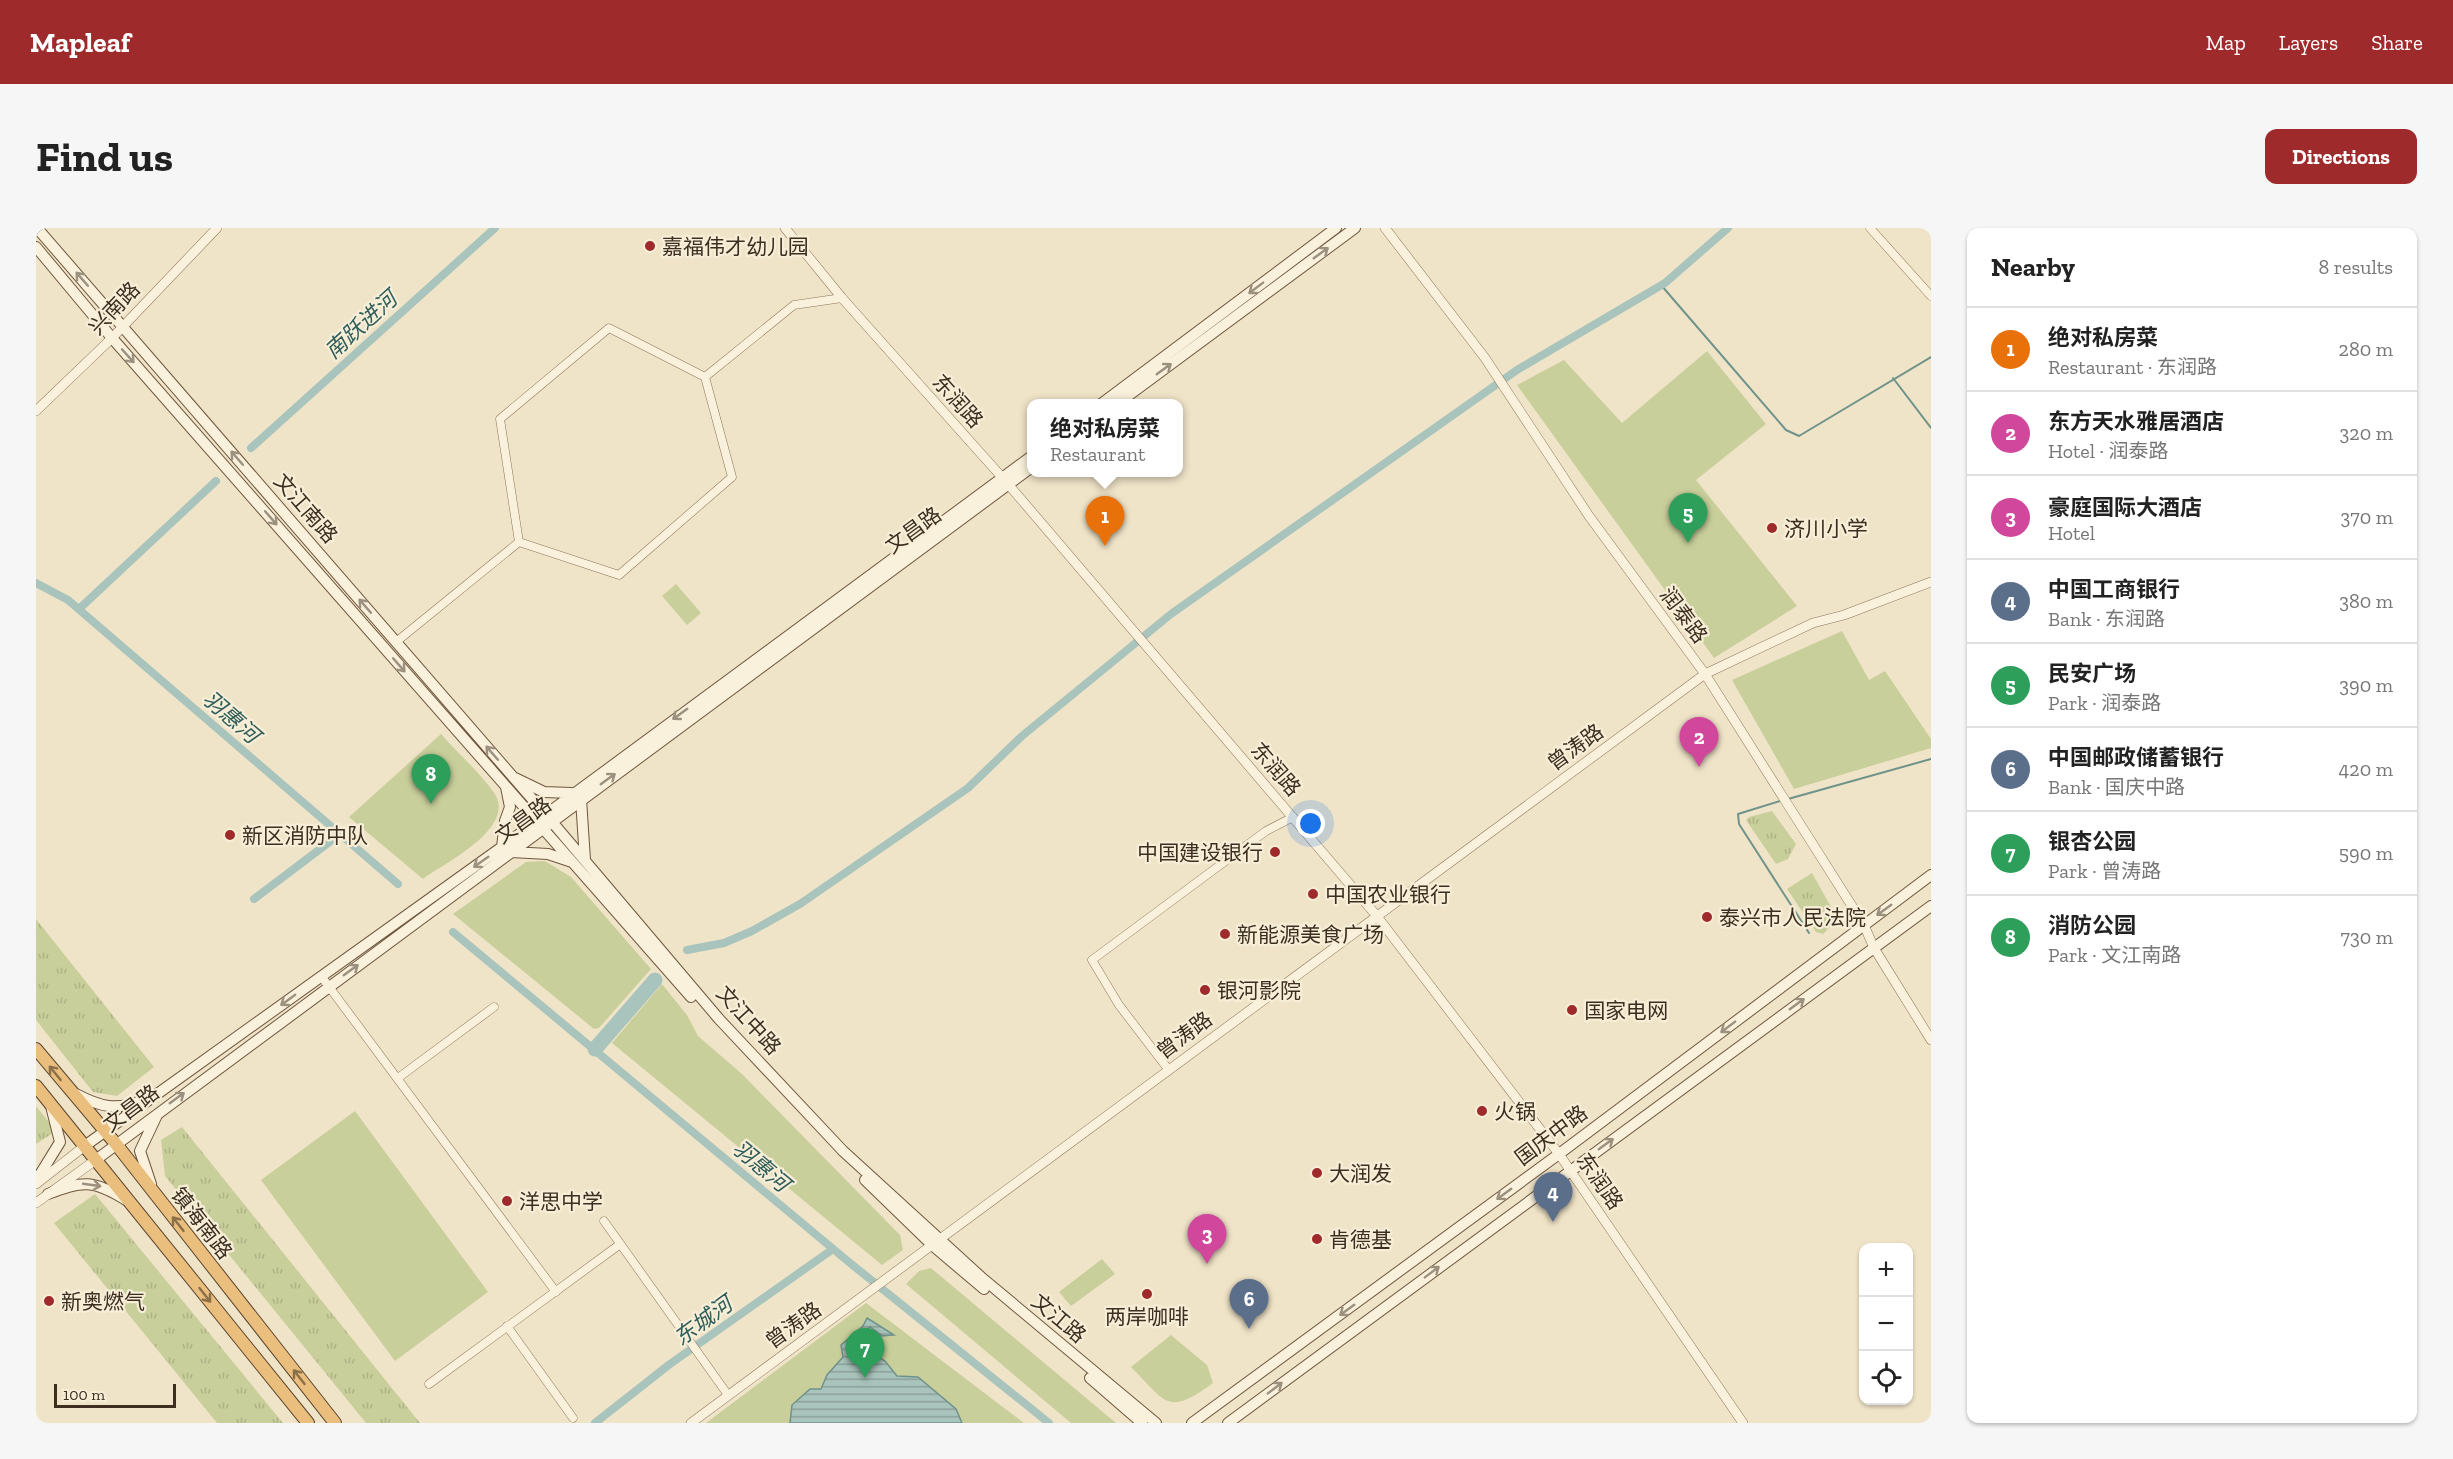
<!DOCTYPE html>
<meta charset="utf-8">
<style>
:root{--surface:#fff;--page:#f6f6f6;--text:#222;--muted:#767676;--line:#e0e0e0;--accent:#9e2a2b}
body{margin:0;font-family:"Zilla Slab","Noto Sans SC",serif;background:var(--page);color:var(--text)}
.controls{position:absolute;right:18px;bottom:18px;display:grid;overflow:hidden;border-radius:12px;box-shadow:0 2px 4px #0004}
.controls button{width:54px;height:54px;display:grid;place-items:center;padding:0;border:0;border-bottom:2px solid var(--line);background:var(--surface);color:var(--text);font:30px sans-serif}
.scale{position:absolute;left:18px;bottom:15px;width:122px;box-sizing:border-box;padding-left:6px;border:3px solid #3d2e20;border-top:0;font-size:16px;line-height:21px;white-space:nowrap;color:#3d2e20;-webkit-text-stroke:4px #f7eed8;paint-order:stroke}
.you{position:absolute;left:1275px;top:596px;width:21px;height:21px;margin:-15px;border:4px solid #fff;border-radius:50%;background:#1a73e8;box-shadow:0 0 0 9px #1a73e833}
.badge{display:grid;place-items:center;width:39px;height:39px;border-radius:50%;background:var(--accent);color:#fff;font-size:20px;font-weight:700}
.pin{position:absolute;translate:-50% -50px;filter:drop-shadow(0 2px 3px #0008)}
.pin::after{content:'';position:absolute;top:32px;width:21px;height:18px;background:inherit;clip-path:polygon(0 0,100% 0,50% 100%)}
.popup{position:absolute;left:991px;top:171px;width:156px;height:78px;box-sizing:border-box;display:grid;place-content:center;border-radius:12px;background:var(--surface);filter:drop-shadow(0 2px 4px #0005);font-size:20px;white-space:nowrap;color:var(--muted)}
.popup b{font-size:22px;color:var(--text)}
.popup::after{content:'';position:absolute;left:50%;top:100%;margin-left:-12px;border:12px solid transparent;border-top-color:var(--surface)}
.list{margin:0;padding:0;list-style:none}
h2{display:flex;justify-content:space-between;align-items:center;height:78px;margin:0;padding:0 24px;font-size:26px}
h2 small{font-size:20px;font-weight:400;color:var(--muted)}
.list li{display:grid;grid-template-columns:39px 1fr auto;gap:18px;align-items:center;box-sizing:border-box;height:84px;padding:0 24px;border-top:2px solid var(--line)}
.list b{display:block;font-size:22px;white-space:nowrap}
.list p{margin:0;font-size:20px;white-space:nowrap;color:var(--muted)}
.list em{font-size:20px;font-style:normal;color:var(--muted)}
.icon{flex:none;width:33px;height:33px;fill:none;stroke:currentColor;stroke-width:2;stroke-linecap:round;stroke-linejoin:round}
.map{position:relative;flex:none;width:1895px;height:1195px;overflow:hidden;border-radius:12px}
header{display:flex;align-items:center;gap:36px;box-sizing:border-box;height:84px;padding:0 30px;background:var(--accent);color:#fff}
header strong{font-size:28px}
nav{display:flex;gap:33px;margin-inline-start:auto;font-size:21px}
.intro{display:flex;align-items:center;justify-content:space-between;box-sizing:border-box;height:144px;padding:0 36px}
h1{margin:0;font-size:42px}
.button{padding:15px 27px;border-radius:12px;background:var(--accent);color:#fff;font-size:21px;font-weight:700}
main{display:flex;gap:36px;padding:0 36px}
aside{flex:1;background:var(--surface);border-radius:12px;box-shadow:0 2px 4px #0004}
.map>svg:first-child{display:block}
.grass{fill:url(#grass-tufts)}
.park{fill:#c9cf9b}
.water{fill:url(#water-rules);stroke:#6f938a;stroke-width:1.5}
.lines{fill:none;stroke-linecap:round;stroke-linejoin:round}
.stream{stroke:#6f938a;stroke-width:2}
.canal{stroke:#a9c4bc;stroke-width:8}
.river{stroke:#a9c4bc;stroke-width:15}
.minor-casing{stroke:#8d765c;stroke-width:9}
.tertiary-casing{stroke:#8d765c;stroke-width:10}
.secondary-casing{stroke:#6f573f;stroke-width:12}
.trunk-casing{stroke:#5b4430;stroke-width:14}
.minor{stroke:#faf1dc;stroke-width:8}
.tertiary{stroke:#faf1dc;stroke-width:9}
.secondary{stroke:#faf1dc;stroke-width:10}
.trunk{stroke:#eabe7c;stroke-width:12}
.oneway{stroke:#9c907e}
.oneway2{stroke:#8b6f49}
.poi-dot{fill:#9e2a2b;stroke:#f7eed8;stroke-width:2}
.labels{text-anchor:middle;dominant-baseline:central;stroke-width:4.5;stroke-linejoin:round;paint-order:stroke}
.poi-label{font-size:21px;fill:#3d2e20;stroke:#f7eed8;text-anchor:start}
.street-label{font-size:21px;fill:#3d2e20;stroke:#f7eed8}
.water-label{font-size:22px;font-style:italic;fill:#2f5d5a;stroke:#f7eed8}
</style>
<header>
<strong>Mapleaf</strong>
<nav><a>Map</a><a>Layers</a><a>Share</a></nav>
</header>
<div class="intro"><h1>Find us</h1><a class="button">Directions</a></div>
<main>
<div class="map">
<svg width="1895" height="1195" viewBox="0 0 1895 1195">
<defs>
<pattern id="grass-tufts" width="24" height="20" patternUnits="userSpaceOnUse" patternTransform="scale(1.5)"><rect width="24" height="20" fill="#c9cf9b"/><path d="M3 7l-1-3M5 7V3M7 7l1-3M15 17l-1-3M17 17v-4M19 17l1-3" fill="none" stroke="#aeb285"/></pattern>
<pattern id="water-rules" width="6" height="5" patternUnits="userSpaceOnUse" patternTransform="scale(1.5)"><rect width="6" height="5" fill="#a9c4bc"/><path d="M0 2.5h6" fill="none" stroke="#8ba098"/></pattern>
</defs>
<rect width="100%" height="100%" fill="#f0e4c8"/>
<path class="grass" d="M1736 583 1760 616 1752 631 1740 636 1710 592 1713 589Z
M1776 645 1799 686V694L1787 706 1780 704 1751 661Z
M0 691 118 839 81 868 57 864 0 792Z
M0 878 20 903 0 916Z
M146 899 384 1195H330L129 948 125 912Z
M59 966 247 1195H181L18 995Z"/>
<path class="park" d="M1671 123 1730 196 1660 252 1761 378 1678 430 1481 157 1528 132 1586 195Z
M640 356 665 385 651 397 626 368Z
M1806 403 1833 452 1849 443 1895 511V520L1758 561 1696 452Z
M405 506C418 521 452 553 460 568 477 602 409 635 387 651L313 589Z
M509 633 535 649 615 741 563 800 558 801 417 686 490 634Z
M626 756 651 787 662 808 706 846 864 1007 867 1022 846 1037 576 815Z
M319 883 452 1064 359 1133 225 952Z
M1066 1031 1079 1046 1035 1078 1023 1064Z
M895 1040 1080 1195H1035L870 1056 883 1043Z
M830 1075 988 1195H670Z
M1135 1107 1171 1137 1177 1155C1131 1189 1130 1174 1095 1139Z"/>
<path class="water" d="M831 1090 858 1107 846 1108 834 1099 828 1105 839 1127 849 1133 861 1148 882 1149 920 1181 926 1195H754L756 1177 774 1161H785L791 1147 807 1129 805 1117 827 1098Z"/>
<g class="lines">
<path class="stream" d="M1625 57 1750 202 1763 208 1895 129
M1857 150 1895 200
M1752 571 1895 531
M1747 572 1702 586 1703 596 1773 705"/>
<path class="canal" d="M215 220 459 0
M0 355 32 372 362 656
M43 381 180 253
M218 671 304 606
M417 704 814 1035 1013 1195
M651 722 688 715 716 703 764 676 932 560 986 508 1135 386 1481 142 1629 55 1692 0
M559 1195 634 1136 797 1021"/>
<path class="river" d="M559 821 619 752"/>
<g class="minor-casing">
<path id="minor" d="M1834 0 1895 68
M483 314 464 191 573 100 669 149
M360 414 483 314 583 347 696 249 669 149 758 77 806 70
M285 748 520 1064
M1132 841 1083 777 1056 732 1230 603 1257 589
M362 850 458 779
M568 993 692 1167
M471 1098 537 1190
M393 1156 583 1017"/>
</g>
<g class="tertiary-casing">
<path id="tertiary" d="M749 0 806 70 972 256 1340 687 1523 926 1707 1195
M1349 0 1449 130 1553 288 1669 446 1828 697 1838 720 1895 812
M0 183 76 110 181 0
M0 956 50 917
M0 975 61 931
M655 1195 1669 446 1777 395 1808 387 1895 354"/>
</g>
<g class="secondary-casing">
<path id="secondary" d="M1 0 517 595 683 791 807 923 945 1049 1120 1195
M0 19 76 110 655 769
M1065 176 1300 0
M1081 176 1319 0
M479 550 508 564 536 565
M545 571 549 632
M466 619 469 593 474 579 470 559
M475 624 512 626 536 634
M40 866C64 879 81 883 107 872
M50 917 466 619 996 228
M61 931 996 239
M829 952 896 1017 948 1061
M0 953 24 914 15 878
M115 956 104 923 121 887
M12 966C47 952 58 952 90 972
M1054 1150 1106 1195
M1156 1195 1523 926 1895 647
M1192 1195 1895 678"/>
</g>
<g class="trunk-casing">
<path id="trunk" d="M0 821 80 916 299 1195
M0 858 272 1195"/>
</g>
<use href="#minor" class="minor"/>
<use href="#tertiary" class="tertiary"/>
<use href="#secondary" class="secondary"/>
<use href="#trunk" class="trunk"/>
</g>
<defs><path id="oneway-shaft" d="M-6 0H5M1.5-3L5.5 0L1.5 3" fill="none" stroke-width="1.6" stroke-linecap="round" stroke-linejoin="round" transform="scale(1.5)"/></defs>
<g class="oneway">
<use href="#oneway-shaft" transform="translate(1285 25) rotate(-36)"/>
<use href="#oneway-shaft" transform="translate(46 51) rotate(-131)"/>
<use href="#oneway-shaft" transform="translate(1220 60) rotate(143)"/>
<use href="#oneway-shaft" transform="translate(92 128) rotate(48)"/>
<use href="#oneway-shaft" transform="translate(1128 141) rotate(-36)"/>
<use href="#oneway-shaft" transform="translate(201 230) rotate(-131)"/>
<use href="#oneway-shaft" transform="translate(235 290) rotate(49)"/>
<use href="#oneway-shaft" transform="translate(329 378) rotate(-131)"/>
<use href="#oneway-shaft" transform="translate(363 437) rotate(49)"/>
<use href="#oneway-shaft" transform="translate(644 486) rotate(144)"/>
<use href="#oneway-shaft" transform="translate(456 525) rotate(-131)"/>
<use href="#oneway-shaft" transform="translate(572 551) rotate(-36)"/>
<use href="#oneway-shaft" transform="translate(445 634) rotate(145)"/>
<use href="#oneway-shaft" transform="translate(1848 682) rotate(144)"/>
<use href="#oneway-shaft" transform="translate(315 742) rotate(-36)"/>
<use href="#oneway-shaft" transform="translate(252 772) rotate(144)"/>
<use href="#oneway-shaft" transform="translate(1761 776) rotate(-36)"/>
<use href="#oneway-shaft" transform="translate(1692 799) rotate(143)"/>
<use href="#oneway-shaft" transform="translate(141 870) rotate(-36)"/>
<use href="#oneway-shaft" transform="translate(1570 916) rotate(-36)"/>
<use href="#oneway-shaft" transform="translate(56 957) rotate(8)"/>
<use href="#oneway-shaft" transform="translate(1468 966) rotate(144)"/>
<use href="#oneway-shaft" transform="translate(1396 1044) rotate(-37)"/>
<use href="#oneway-shaft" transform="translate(1311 1082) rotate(144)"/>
<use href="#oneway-shaft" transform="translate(1239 1160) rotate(-37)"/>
</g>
<g class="oneway2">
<use href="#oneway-shaft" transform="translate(19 845) rotate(-129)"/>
<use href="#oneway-shaft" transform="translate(142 996) rotate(-128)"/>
<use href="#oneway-shaft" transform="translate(169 1067) rotate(52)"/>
<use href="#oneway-shaft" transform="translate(263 1149) rotate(-128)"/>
</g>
<g class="poi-dot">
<circle cx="614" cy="18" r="6"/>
<circle cx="1736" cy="300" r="6"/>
<circle cx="194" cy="607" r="6"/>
<circle cx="1239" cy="624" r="6"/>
<circle cx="1277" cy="666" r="6"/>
<circle cx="1671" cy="689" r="6"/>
<circle cx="1189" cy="706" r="6"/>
<circle cx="1169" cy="762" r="6"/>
<circle cx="1536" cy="782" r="6"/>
<circle cx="1446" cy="883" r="6"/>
<circle cx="1281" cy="945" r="6"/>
<circle cx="471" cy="973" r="6"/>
<circle cx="1281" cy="1011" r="6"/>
<circle cx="1111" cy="1066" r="6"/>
<circle cx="13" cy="1073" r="6"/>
</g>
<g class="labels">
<g class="poi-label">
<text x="626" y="18">嘉福伟才幼儿园</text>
<text x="1748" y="300">济川小学</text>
<text x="206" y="607">新区消防中队</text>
<text x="1227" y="624" text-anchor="end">中国建设银行</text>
<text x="1289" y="666">中国农业银行</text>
<text x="1683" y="689">泰兴市人民法院</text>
<text x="1201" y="706">新能源美食广场</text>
<text x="1181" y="762">银河影院</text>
<text x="1548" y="782">国家电网</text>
<text x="1458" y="883">火锅</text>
<text x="1293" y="945">大润发</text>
<text x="483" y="973">洋思中学</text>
<text x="1293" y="1011">肯德基</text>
<text x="25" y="1073">新奥燃气</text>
<text x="1111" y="1088" text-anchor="middle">两岸咖啡</text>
</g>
<g class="street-label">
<text transform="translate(78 80) rotate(-47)">兴南路</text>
<text transform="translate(922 173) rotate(48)">东润路</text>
<text transform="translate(270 280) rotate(49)">文江南路</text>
<text transform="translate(877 302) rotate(-36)">文昌路</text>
<text transform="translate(1648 387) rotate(53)">润泰路</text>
<text transform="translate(1539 519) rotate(-36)">曾涛路</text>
<text transform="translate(1240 541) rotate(49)">东润路</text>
<text transform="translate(487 592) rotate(-36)">文昌路</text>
<text transform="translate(713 792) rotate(48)">文江中路</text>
<text transform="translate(1148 807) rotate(-37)">曾涛路</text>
<text transform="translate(95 880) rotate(-37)">文昌路</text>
<text transform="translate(1515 907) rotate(-37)">国庆中路</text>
<text transform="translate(1564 953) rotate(55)">东润路</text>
<text transform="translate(166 995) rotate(52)">镇海南路</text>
<text transform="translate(1023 1090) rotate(40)">文江路</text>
<text transform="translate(757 1097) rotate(-36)">曾涛路</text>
</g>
<g class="water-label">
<text transform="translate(325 97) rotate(-42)">南跃进河</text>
<text transform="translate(195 489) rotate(41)">羽惠河</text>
<text transform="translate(725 938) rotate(40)">羽惠河</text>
<text transform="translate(667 1093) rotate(-36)">东城河</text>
</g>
</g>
</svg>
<div class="controls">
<button>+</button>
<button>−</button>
<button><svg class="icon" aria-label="locate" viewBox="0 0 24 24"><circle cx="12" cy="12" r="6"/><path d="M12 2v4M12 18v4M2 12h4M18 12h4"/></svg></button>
</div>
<div class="scale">100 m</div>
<div class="you"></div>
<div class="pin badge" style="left:1069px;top:318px;background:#e8710a">1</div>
<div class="popup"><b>绝对私房菜</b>Restaurant</div>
<div class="pin badge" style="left:1663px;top:539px;background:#d1479c">2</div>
<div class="pin badge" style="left:1171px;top:1036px;background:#d1479c">3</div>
<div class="pin badge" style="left:1517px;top:994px;background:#5c6f8a">4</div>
<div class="pin badge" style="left:1652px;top:315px;background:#2e9e5b">5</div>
<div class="pin badge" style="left:1213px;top:1101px;background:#5c6f8a">6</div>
<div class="pin badge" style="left:829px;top:1150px;background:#2e9e5b">7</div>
<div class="pin badge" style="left:395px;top:576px;background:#2e9e5b">8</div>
</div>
<aside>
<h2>Nearby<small>8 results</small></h2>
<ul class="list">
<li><span class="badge" style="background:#e8710a">1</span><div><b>绝对私房菜</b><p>Restaurant · 东润路</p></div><em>280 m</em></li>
<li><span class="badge" style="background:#d1479c">2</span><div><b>东方天水雅居酒店</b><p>Hotel · 润泰路</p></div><em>320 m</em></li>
<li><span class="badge" style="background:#d1479c">3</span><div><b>豪庭国际大酒店</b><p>Hotel</p></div><em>370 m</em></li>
<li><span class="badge" style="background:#5c6f8a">4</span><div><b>中国工商银行</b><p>Bank · 东润路</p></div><em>380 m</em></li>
<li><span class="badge" style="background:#2e9e5b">5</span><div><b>民安广场</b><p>Park · 润泰路</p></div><em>390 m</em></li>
<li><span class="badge" style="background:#5c6f8a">6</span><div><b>中国邮政储蓄银行</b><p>Bank · 国庆中路</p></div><em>420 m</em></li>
<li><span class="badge" style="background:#2e9e5b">7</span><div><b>银杏公园</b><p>Park · 曾涛路</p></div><em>590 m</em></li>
<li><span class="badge" style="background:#2e9e5b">8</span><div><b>消防公园</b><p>Park · 文江南路</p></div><em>730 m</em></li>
</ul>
</aside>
</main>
